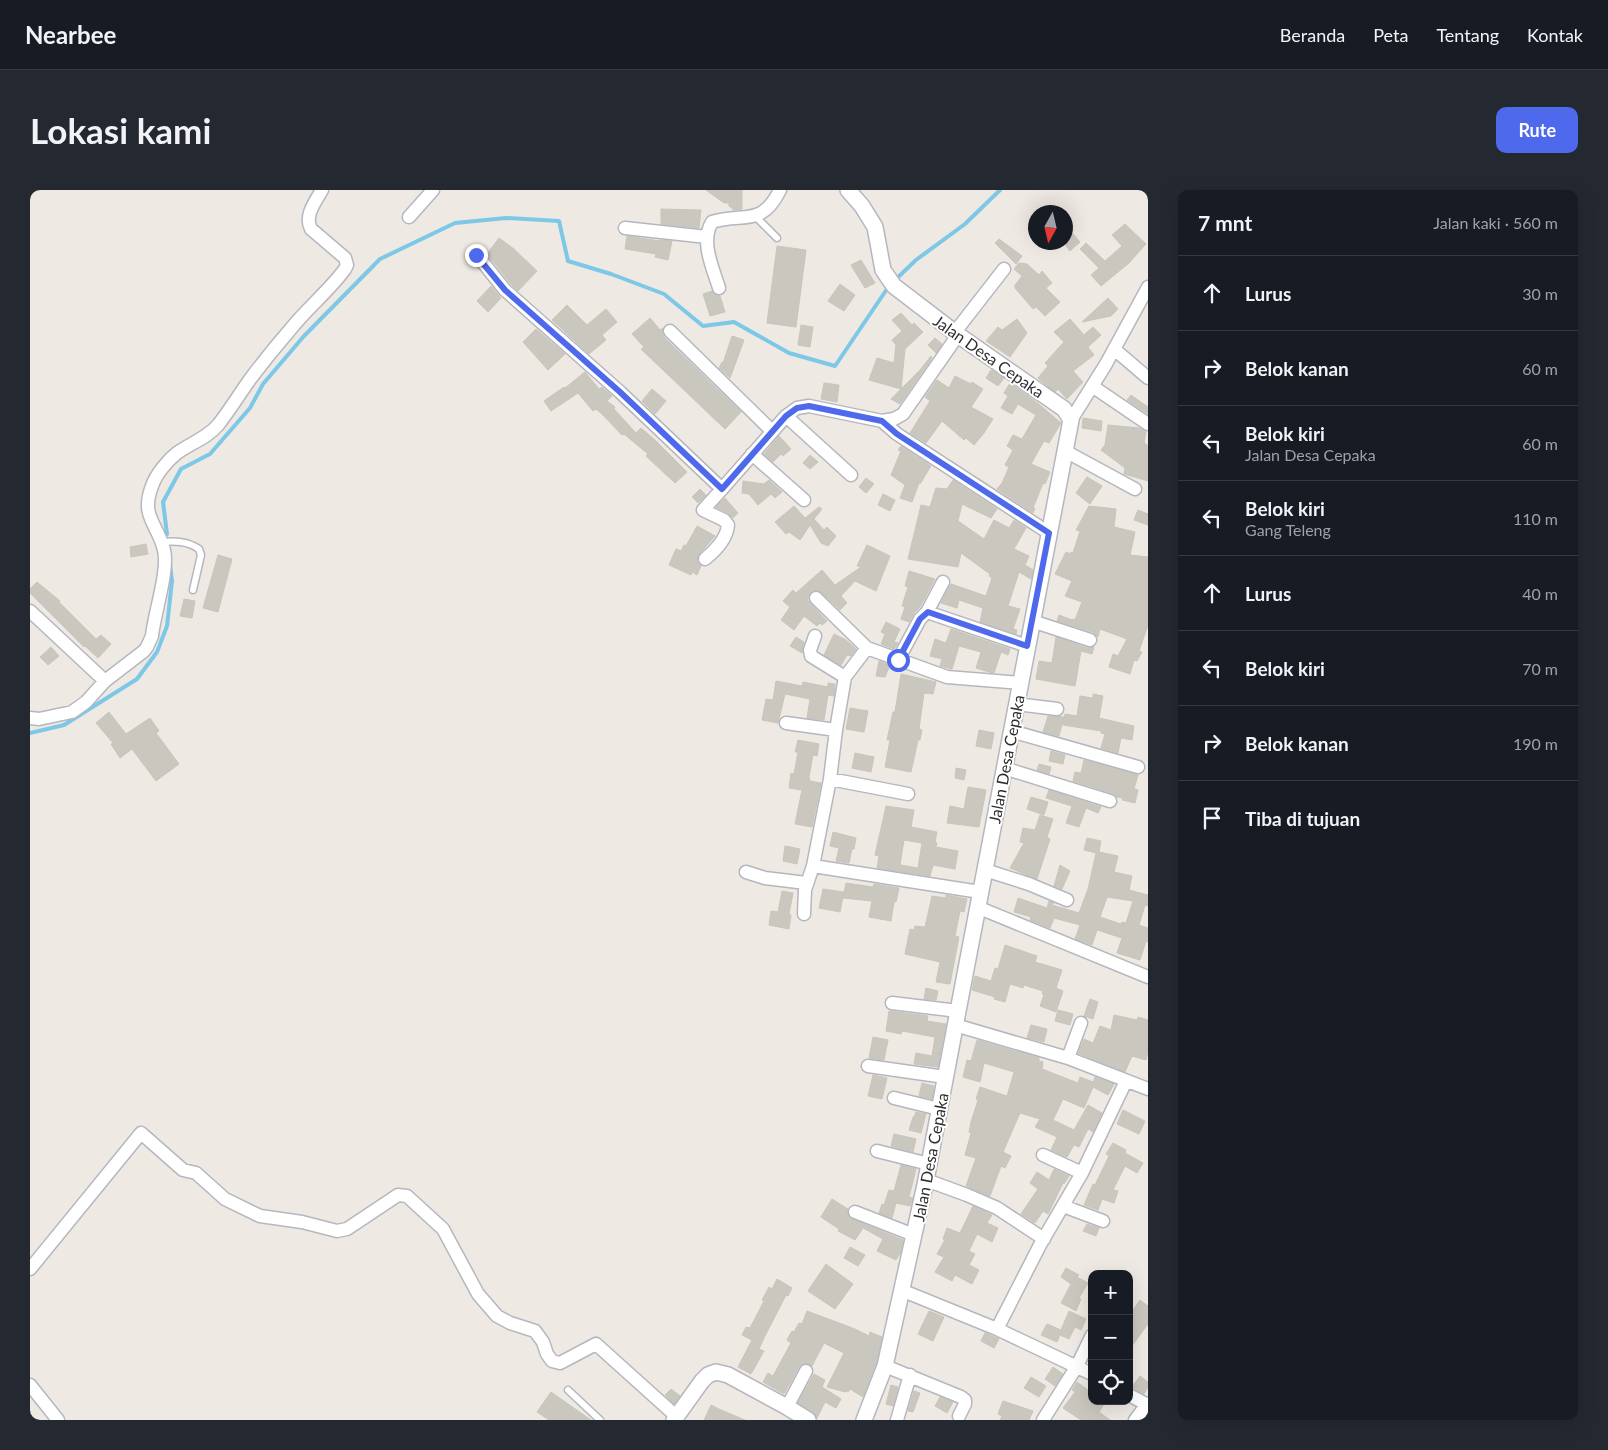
<!DOCTYPE html>
<html lang="id">
<meta charset="utf-8">
<style>
:root{--surface:#171b24;--page:#242831;--text:#f1f3f6;--muted:#9ea1a6;--line:#363941;--accent:#4f69ed}
body{margin:0;font-family:Lato,sans-serif;background:var(--page);color:var(--text)}
.controls{position:absolute;right:15px;bottom:15px;display:grid;overflow:hidden;border-radius:10px;box-shadow:0 5px 20px #0002}
.controls button{width:45px;height:45px;display:grid;place-items:center;padding:0;border:0;border-bottom:1px solid var(--line);background:var(--surface);color:var(--text);font:25px sans-serif}
.compass{position:absolute;left:998px;top:15px;width:45px;height:45px;border-radius:50%;background:var(--surface);box-shadow:0 5px 20px #0002;rotate:188deg}
.stop{position:absolute;width:15px;height:15px;margin:-11px;border:4px solid #4f69ed;border-radius:50%;background:#fff}
.stop.end{background:#4f69ed;border-color:#fff;box-shadow:0 1px 5px #0008}
.list{margin:0;padding:0;list-style:none}
h2{display:flex;justify-content:space-between;align-items:center;height:65px;margin:0;padding:0 20px;font-size:21px}
h2 small{font-size:16px;font-weight:400;color:var(--muted)}
.list li{display:grid;grid-template-columns:32px 1fr auto;gap:15px;align-items:center;box-sizing:border-box;height:75px;padding:0 20px;border-top:1px solid var(--line)}
.list b{display:block;font-size:19px;white-space:nowrap}
.list p{margin:0;font-size:16px;white-space:nowrap;color:var(--muted)}
.list em{font-size:16px;font-style:normal;color:var(--muted)}
.icon{flex:none;width:28px;height:28px;fill:none;stroke:currentColor;stroke-width:2;stroke-linecap:round;stroke-linejoin:round}
.map{position:relative;flex:none;width:1118px;height:1230px;overflow:hidden;border-radius:10px}
header{display:flex;align-items:center;gap:30px;box-sizing:border-box;height:70px;padding:0 25px;background:var(--surface);border-bottom:1px solid var(--line)}
header strong{font-size:24px}
nav{display:flex;gap:28px;margin-inline-start:auto;font-size:18px}
.intro{display:flex;align-items:center;justify-content:space-between;box-sizing:border-box;height:120px;padding:0 30px}
h1{margin:0;font-size:35px}
.button{padding:12px 22px;border-radius:10px;background:var(--accent);color:#fff;font-size:18px;font-weight:700}
main{display:flex;gap:30px;padding:0 30px}
aside{flex:1;background:var(--surface);border-radius:10px;box-shadow:0 5px 20px #0002}
.map>svg:first-child{display:block}
.lines{fill:none;stroke-linecap:round;stroke-linejoin:round}
.stream{stroke:#7dc8e7;stroke-width:4}
.building{fill:#cac7bf;stroke:#c9c5bb;fill-rule:evenodd}
.service-casing{stroke:#b5b7c0;stroke-width:9}
.minor-casing{stroke:#b5b7c0;stroke-width:15}
.tertiary-casing{stroke:#b5b7c0;stroke-width:18}
.service{stroke:#fff;stroke-width:6}
.minor{stroke:#fff;stroke-width:12}
.tertiary{stroke:#fff;stroke-width:15}
.route{stroke:#4f69ed;stroke-width:6}
.labels{text-anchor:middle;dominant-baseline:central;stroke-width:4;stroke-linejoin:round;paint-order:stroke}
.street-label{font-size:16px;fill:#2e2e2e;stroke:#fff}
</style>
<header>
<strong>Nearbee</strong>
<nav><a>Beranda</a><a>Peta</a><a>Tentang</a><a>Kontak</a></nav>
</header>
<div class="intro"><h1>Lokasi kami</h1><a class="button">Rute</a></div>
<main>
<div class="map">
<svg width="1118" height="1230" viewBox="0 0 1118 1230">
<rect width="100%" height="100%" fill="#eee9e2"/>
<g class="lines">
<path class="stream" d="M864 91 886 70 935 34 970 0
M137 344 133 312 151 279 180 264 220 218 233 194 274 146 350 69 425 33 476 28 529 31 538 71 581 84 634 104 673 136 704 132 759 163 805 176 859 96
M0 543 34 535 107 489 127 462 137 436 142 391 140 374"/>
</g>
<path class="building" d="M676 0H712V19L704 20 699 16V13H694Z
M631 19 671 20 669 38 631 34Z
M1095 34 1116 54 1099 73 1071 96 1061 85 1069 78 1050 59 1056 53 1075 71 1092 56 1082 45Z
M1036 36 1050 52 1040 61 1036 56Z
M597 46 630 51V50L642 51 638 70 625 67 626 64 595 59Z
M469 48 484 59 507 81 488 101 481 94 457 64Z
M969 49 992 66 986 74 965 53Z
M747 56 776 60 766 137 737 133Z
M831 70 845 93 835 98 821 75Z
M989 73 997 74 1009 85 1012 81 1022 93 1016 98 1030 112 1015 126 1006 117 1003 119 985 98V95L992 86 984 79Z
M810 94 825 105 814 121 798 111Z
M461 96 471 108 458 122 447 111Z
M682 101 684 104 690 106 695 122 680 126 673 104Z
M1078 108 1088 119 1081 126 1052 132Z
M537 115 557 135 576 119 587 132 572 145 576 150 559 164 522 130Z
M871 123 882 135 884 133 893 142 875 159 871 199 839 190 847 168 864 173 866 155 862 150 872 141 862 130Z
M620 128 630 140 633 138 632 143 634 147 711 222 695 239 611 159 614 157 602 144Z
M987 129 997 143 980 167 956 151 968 137 972 140Z
M1040 129 1054 145 1063 137 1071 145 1058 157 1064 165 1043 181 1053 192 1037 209 1028 199 1025 202 1008 188 1018 176 1015 173 1034 152 1024 142Z
M771 135 783 137 780 157 768 155Z
M506 139 535 164 518 180 493 152Z
M702 146 714 150 700 188 689 178 692 172 693 173Z
M905 148 912 154 906 163 898 155Z
M901 166 902 168 870 214 861 209 890 180Z
M961 180 974 188 968 196 956 188Z
M555 182 569 199 572 197 582 206 577 211 585 217 584 219 606 243 611 238 625 250 657 282 645 293 616 266 618 264 594 244 592 245 572 224 566 219 563 221 548 203 521 221 514 211 534 197 535 198Z
M925 186 941 194 942 192 953 199 941 217 963 229 954 243 944 255 936 248 934 250 912 231 896 253 880 243 900 211 895 207 907 190 919 198Z
M794 193 809 195 807 212 791 209Z
M980 193 1004 210 1031 233 1019 253 1014 251 1001 274 1020 282 1015 294 1013 293 1003 318H1005L1003 323 967 299 972 293 979 277 975 275 983 260 977 256 983 245 992 249 1006 225 988 214 982 224 971 218 978 206 974 203Z
M622 199 636 211 625 224 612 211Z
M1101 205 1118 217V224L1097 210Z
M1053 228 1072 231 1071 241 1052 238Z
M1078 235 1109 238 1116 242 1114 252 1118 256V291L1094 284 1095 278 1071 260 1075 255Z
M749 246 761 259 753 266 751 264 743 272 734 264Z
M871 256 901 276 890 294 889 293 882 312 870 308 875 295 861 285 871 261 868 260Z
M780 265 788 272 780 279 773 273Z
M1057 287 1072 296 1060 314 1046 303Z
M836 288 844 294 836 303 829 297Z
M739 290 752 302 745 308 741 304 728 315 719 304 712 303 713 291 734 294Z
M923 290 967 319 961 328 932 314 928 331 954 349 964 330 979 338 984 330 996 338 984 359 999 366 995 375 1003 380 1001 389 989 382 978 416 990 419 983 439 987 440 986 444 950 432 953 418 929 410 927 418 911 413 921 394 956 406 962 388 959 386 960 384 931 363 928 377 878 369 891 315 900 317 906 298 917 299Z
M670 299 676 305 668 313 662 307Z
M853 304 865 310 860 321 848 315Z
M695 308 708 323 703 328 698 323 686 317Z
M764 316 775 328 789 317 792 319 784 329 794 340 797 337 806 346 798 356 791 353 780 335 770 350 759 342 756 344 745 332Z
M1059 316 1086 319 1084 337 1105 342 1100 365 1118 367V435L1109 461 1112 462 1107 471 1104 470 1100 484 1079 477 1083 464 1088 466 1097 449 1070 439 1068 447 1063 442 1027 431 1029 425 1042 430 1043 429 1045 430 1052 412 1035 406 1042 391 1025 384 1036 362 1040 364 1041 362 1043 363 1050 341 1046 340Z
M1108 320 1118 324V335L1104 330Z
M667 336 685 346 668 366 667 371 671 376 667 385 662 382 661 385 639 375 646 359 651 361 654 355 656 356Z
M116 354 118 364 101 367 100 357Z
M837 355 860 366 846 401 825 391 811 406 817 413 810 420 791 402 783 400 778 406V411L797 431 792 435 790 433 787 436 774 426 764 440 751 430 760 417 753 411 763 400 766 403 792 380 805 395 831 377 827 376Z
M188 365 202 369 188 422 173 418Z
M879 381 905 389 890 417 884 423 879 432 871 429 875 417 872 416 878 397 875 396Z
M7 392 30 411 29 412 66 449 71 445 81 454 68 468 55 456 54 457 0 403V399Z
M154 409 165 411 162 428 150 426Z
M856 432 870 439 864 452 868 453 864 459 851 454 855 444 851 442Z
M921 439 980 459 978 465 971 462 964 483 959 482 946 478 951 462 929 456 922 479 910 476 912 469 900 466 905 449 916 453Z
M804 444 816 450 826 459 821 466 817 465 811 475 794 465Z
M766 447 774 452 772 463 760 456Z
M1026 447 1057 458 1064 457 1062 464 1051 461 1045 496 1006 489 1009 471 1022 473Z
M21 457 29 466 18 475 10 467Z
M849 471 860 475 855 487 846 486Z
M871 484 906 492 903 504 894 503 889 539 892 540 890 550H888L881 582 855 577 860 550H857L863 522H865Z
M746 491 772 496 773 492 798 497V493L805 494 804 506 798 505 794 530 777 528 780 509 755 504 748 533 732 530 736 509 743 510Z
M1063 504 1073 506 1069 528 1104 536 1102 550 1091 548 1088 563 1071 558 1075 544 1071 543V541L1033 535 1035 524 1047 526 1050 506 1063 508Z
M820 518 838 521 834 542 816 539Z
M79 522 96 544 120 528 129 541 126 543 149 574 126 591 102 559 90 568 81 554 83 553 66 533Z
M1018 526 1034 527 1029 546 1013 542Z
M949 540 964 543 961 559 946 556Z
M768 550 789 554 787 566 783 565 779 587 780 591 791 593 782 637 765 634 772 600 759 598 761 583 764 584 768 562H765Z
M1021 561 1035 565 1033 574 1019 571Z
M825 563 844 567 841 582 822 578Z
M1054 570 1108 585 1104 599 1108 600 1105 613 1092 610 1093 608 1087 607 1082 603 1043 591 1045 582 1051 583Z
M1009 574 1021 577 1019 584 1007 580Z
M926 578 936 580 934 590 925 588Z
M938 597 956 600 949 637 917 633 920 616 934 619Z
M1019 600 1071 617 1068 623 1056 618 1049 637 1036 633 1042 616 1016 608Z
M1001 607 1018 612 1014 625 997 619Z
M856 616 884 620 881 637 907 642 905 652 907 653 906 657 928 661 925 679 903 675 900 686 847 678 849 666 845 665ZM874 650 892 653 888 678 870 675Z
M1010 625 1023 629 1017 647 1020 649 1007 689 980 678 994 653 990 652 993 638 1005 640Z
M803 642 826 648 824 659H822L819 673 806 671 809 658 800 656Z
M1057 648 1071 651 1069 662 1088 666 1084 682 1102 686 1099 700 1118 705V716L1115 715 1109 735 1118 738V752L1116 751 1110 770 1087 763 1092 748 1067 740 1062 755 1045 749 1050 735 1024 728 1020 738 1000 730 1001 727 984 722 988 708 1017 718 1019 711 1024 713 1022 715 1049 723 1058 699 1066 663 1054 660ZM1077 707 1103 711 1096 733 1092 732 1091 734 1070 727Z
M755 656 770 659 767 674 753 671Z
M1030 675 1040 681 1032 699 1024 696Z
M816 693 843 697 844 694 869 698 866 712H864L861 731 839 727 842 711 813 708Z
M793 699 814 702 810 722 789 718Z
M752 701 763 703 759 724 761 725 759 739 739 735 741 721 748 722Z
M916 705 937 709 934 722 930 721 925 746 929 747 920 794 906 792 910 772 875 764 880 739 884 740 885 736 895 737 902 706 916 708Z
M975 755 1007 766 1005 772 1032 780 1026 798 1033 801 1026 822 1010 816 1014 805 1012 804 1013 801 994 795 993 798 980 794 975 812 964 809 965 807 942 800 945 786 961 791 965 778 968 779Z
M896 798 908 801 906 810 894 809Z
M1060 809 1068 812 1063 829 1054 826Z
M1028 820 1043 824 1040 835 1025 831Z
M859 821 898 826 897 831 916 834 908 877 884 874 886 863 902 866 905 847 872 841 871 844 856 841Z
M1084 825 1107 830 1108 827 1118 830V861L1116 870 1102 866 1095 882 1048 863 1054 849 1063 853 1070 836 1081 840Z
M1001 835 1017 839 1014 852 997 848Z
M843 847 858 850 854 870 839 868Z
M947 850 1009 868V871L1013 872 1012 879 1048 893 1050 887 1063 892 1065 887 1084 894 1078 905 1063 897 1054 918 1033 909 1023 930 1044 940 1058 915 1072 923 1063 942 1058 939 1049 957 1044 955 1037 967 1021 960 1027 947 1005 937 1010 929 990 923 973 962 981 966 975 978 971 976 960 1006 936 996 946 968 935 965 941 943 939 942 941 932 948 910 946 909 950 897 977 906 984 882 954 873 950 892 933 887 937 870 941 871Z
M843 885 857 888 852 909 838 906Z
M892 893 904 896 902 909 889 906Z
M1093 920 1115 931 1109 944 1087 934Z
M886 922 896 924 891 943 879 940 883 927H884Z
M864 944 886 949 883 962 861 956Z
M1083 953 1096 960 1095 963 1113 973 1107 983 1095 976 1083 1000 1088 1001 1084 1013 1072 1009 1068 1020 1054 1015 1063 994 1065 995 1079 966 1076 964Z
M871 975 886 979 879 1007 883 1008 880 1016 866 1013 862 1028 849 1023 852 1014 854 1015 859 1000 864 1001Z
M1024 979 1039 986 1034 994 1033 993 1018 1024 1013 1021 1005 1033 991 1024 1008 999 1000 993 1007 982 1019 990Z
M802 1009 818 1019 817 1024 822 1029 873 1050 871 1062 866 1070 847 1061 853 1049 833 1038 825 1050 808 1041 809 1039 791 1027Z
M943 1016 962 1025 957 1033 968 1038 962 1052 947 1044 939 1061 945 1064 939 1075 949 1080 942 1094 925 1085 922 1091 905 1082 914 1067 907 1064 915 1050 913 1049 917 1038 930 1043Z
M1057 1034 1069 1038 1066 1046 1053 1041Z
M820 1057 835 1065 828 1076 814 1068Z
M796 1074 823 1094 805 1119 778 1101Z
M1036 1078 1049 1085 1047 1087 1058 1093 1049 1108 1051 1109 1046 1121 1031 1113 1041 1094 1031 1087Z
M747 1089 762 1098 758 1106 756 1105 735 1146 729 1159 734 1161 721 1184 708 1177 722 1150 712 1145 716 1137 720 1138 734 1111 732 1110 739 1097 742 1099Z
M1110 1110 1118 1116V1134L1099 1160V1126Z
M777 1121 825 1139 839 1146 840 1142 852 1147 846 1173 833 1207 820 1199 818 1202 816 1201 815 1202 797 1197 814 1163 794 1153 782 1176 775 1173 769 1177 754 1204 733 1192 738 1183 743 1186 761 1153 757 1150 762 1141 764 1142 769 1133 772 1134Z
M899 1121 914 1127 903 1151 888 1144Z
M1039 1121 1056 1129 1051 1140 1045 1137 1039 1149 1030 1145 1027 1152 1011 1145 1017 1134 1031 1140Z
M955 1143 969 1149 964 1158 951 1151Z
M1023 1177 1033 1184 1025 1196 1015 1189Z
M784 1184 795 1190 792 1197 811 1209 806 1218 795 1212 787 1228 783 1222 768 1213Z
M1110 1186 1118 1192V1197L1114 1204 1102 1197Z
M1001 1187 1016 1196 1009 1207 994 1198Z
M1047 1192 1062 1203V1211H1076L1069 1222 1080 1230H1051L1033 1218 1045 1202 1042 1200Z
M861 1195 868 1197 863 1216 856 1214Z
M641 1199 650 1206 644 1214 635 1205Z
M884 1201 890 1203 883 1222 878 1221Z
M521 1202 561 1230H519L507 1222Z
M910 1207 923 1212 917 1223 905 1216Z
M973 1211 1003 1221 999 1230H970L972 1226 968 1224Z
M681 1215 691 1220 715 1230H674Z"/>
<g class="lines">
<g class="service-casing">
<path id="service" d="M725 26 747 48
M132 352C146 351 157 351 169 359L171 365 163 400
M538 1200 570 1230"/>
</g>
<g class="minor-casing">
<path id="minor" d="M379 27 403 0
M595 38 677 47
M447 65 475 100 590 202 692 299 756 226 767 218 779 216 852 231 864 229 873 224 928 145
M689 98C683 78 670 52 682 32 714 22 731 38 750 0
M640 141 742 241
M925 142 974 79
M1084 159 1118 188
M1062 196 1118 234
M756 226 821 285
M1041 230 1076 174 1118 97
M852 231 867 244 1019 343
M1035 261 1105 299
M722 264 774 310
M675 369C685 361 697 348 698 335L694 330 673 320 692 299
M786 408 837 458 917 487 990 493
M0 421 75 491
M897 422 913 392
M1002 431 1060 450
M785 446 780 460 781 466 815 487
M868 470 890 429 897 422 997 456
M986 514 1027 519
M0 528 9 529 42 522 56 512 75 491 114 461 117 457 122 446C124 424 139 381 134 360 128 334 110 327 122 296 126 284 138 270 147 263 161 253 177 248 188 235 200 220 210 203 221 188 233 172 246 156 259 141 276 119 299 101 315 79L317 75 315 68 281 39C274 26 285 12 292 0
M756 533 806 540
M981 541 1108 577
M974 578 1080 611
M800 589 878 604
M783 676 950 702
M955 680 999 694 1037 710
M716 682 735 688 776 693
M947 717 1118 787
M774 724 775 700 783 676 800 589 806 540 815 487 837 458
M862 813 928 821
M925 835 1038 868 1118 899
M1038 868 1051 833
M838 876 915 887
M864 908 909 919
M847 961 899 974
M1013 965 1052 983
M896 990 937 1005 967 1018 1014 1049
M1033 1016 1073 1031
M825 1022 884 1045
M0 1079 111 943 153 980 166 983 195 1009 230 1026 272 1032 307 1041 317 1039 368 1005 377 1006 413 1039 448 1104 467 1126 480 1133 505 1141 513 1152 517 1164 522 1171 530 1173 566 1154 646 1226
M871 1100 967 1139 1062 1184
M967 1139 1010 1055 1052 983 1096 891
M855 1176 931 1207 935 1210V1214L929 1226
M0 1195 28 1230
M1099 1205 1118 1215
M757 1217 776 1181
M867 1230 880 1185
M1013 1230 1047 1176 1062 1145
M1105 1230 1117 1214"/>
</g>
<g class="tertiary-casing">
<path id="tertiary" d="M818 0 832 16 845 37 853 80 864 96 928 145 1034 219 1041 230 928 821 896 990 855 1176 834 1230
M644 1230 672 1191 678 1185 686 1182 698 1185 757 1217 778 1230"/>
</g>
<use href="#service" class="service"/>
<use href="#minor" class="minor"/>
<use href="#tertiary" class="tertiary"/>
</g>
<g class="lines">
<path class="route" d="M446 65 475 100 590 202 692 299 756 226 767 218 779 216 852 231 867 244 1019 343 997 456 898 422 890 429 868 470"/>
</g>
<g class="labels">
<g class="street-label">
<text transform="translate(959 166) rotate(35)">Jalan Desa Cepaka</text>
<text transform="translate(976 569) rotate(-79)">Jalan Desa Cepaka</text>
<text transform="translate(900 967) rotate(-79)">Jalan Desa Cepaka</text>
</g>
</g>
</svg>
<div class="controls">
<button>+</button>
<button>−</button>
<button><svg class="icon" aria-label="locate" viewBox="0 0 24 24"><circle cx="12" cy="12" r="6"/><path d="M12 2v4M12 18v4M2 12h4M18 12h4"/></svg></button>
</div>
<svg class="compass" viewBox="-18 -18 36 36"><path d="M0-13l5 13h-10z" fill="#e53935"/><path d="M0 13l5-13h-10z" fill="#9ea1a6"/></svg>
<div class="stop" style="left:868px;top:470px"></div>
<div class="stop end" style="left:446px;top:65px"></div>
</div>
<aside>
<h2>7 mnt<small>Jalan kaki · 560 m</small></h2>
<ul class="list">
<li><svg class="icon" aria-label="ahead" viewBox="0 0 24 24"><path d="M12 20V5M6 11l6-6 6 6"/></svg><div><b>Lurus</b></div><em>30 m</em></li>
<li><svg class="icon" aria-label="right" viewBox="0 0 24 24"><path d="M7 20v-9h11M14 6l5 5-5 5"/></svg><div><b>Belok kanan</b></div><em>60 m</em></li>
<li><svg class="icon" aria-label="left" viewBox="0 0 24 24"><path d="M17 20v-9H6M10 6l-5 5 5 5"/></svg><div><b>Belok kiri</b><p>Jalan Desa Cepaka</p></div><em>60 m</em></li>
<li><svg class="icon" aria-label="left" viewBox="0 0 24 24"><path d="M17 20v-9H6M10 6l-5 5 5 5"/></svg><div><b>Belok kiri</b><p>Gang Teleng</p></div><em>110 m</em></li>
<li><svg class="icon" aria-label="ahead" viewBox="0 0 24 24"><path d="M12 20V5M6 11l6-6 6 6"/></svg><div><b>Lurus</b></div><em>40 m</em></li>
<li><svg class="icon" aria-label="left" viewBox="0 0 24 24"><path d="M17 20v-9H6M10 6l-5 5 5 5"/></svg><div><b>Belok kiri</b></div><em>70 m</em></li>
<li><svg class="icon" aria-label="right" viewBox="0 0 24 24"><path d="M7 20v-9h11M14 6l5 5-5 5"/></svg><div><b>Belok kanan</b></div><em>190 m</em></li>
<li><svg class="icon" aria-label="arrive" viewBox="0 0 24 24"><path d="M6 21V4h12l-3 4 3 4H6"/></svg><div><b>Tiba di tujuan</b></div></li>
</ul>
</aside>
</main>
